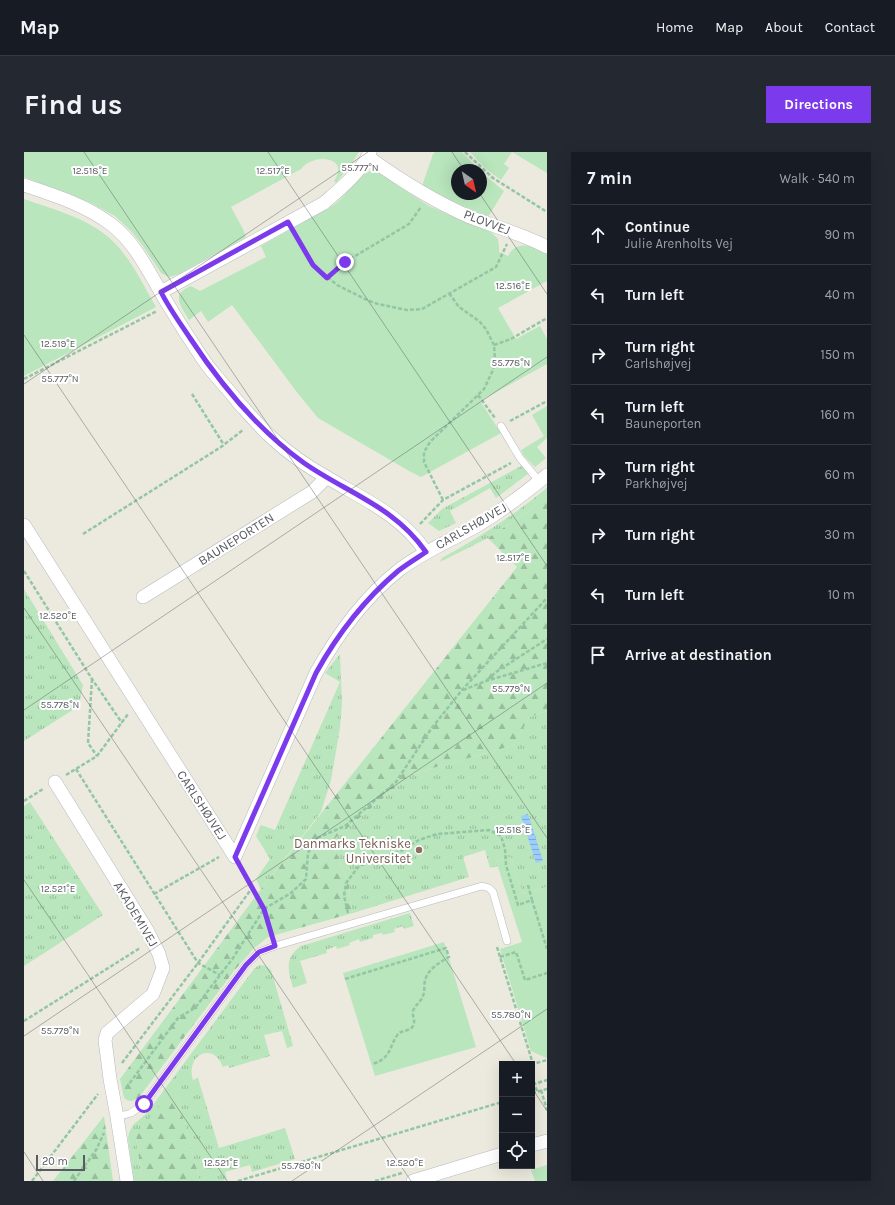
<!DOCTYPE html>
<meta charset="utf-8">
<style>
:root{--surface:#171b24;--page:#242831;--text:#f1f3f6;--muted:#9ea1a6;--line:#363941;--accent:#7c3aed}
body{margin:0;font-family:Karla,sans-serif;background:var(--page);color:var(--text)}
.controls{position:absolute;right:12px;bottom:12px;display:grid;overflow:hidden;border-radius:0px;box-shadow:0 4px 16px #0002}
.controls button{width:36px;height:36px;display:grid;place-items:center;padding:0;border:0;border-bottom:1px solid var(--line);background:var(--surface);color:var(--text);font:20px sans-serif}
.compass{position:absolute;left:427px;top:12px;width:36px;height:36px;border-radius:50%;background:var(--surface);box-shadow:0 4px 16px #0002;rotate:146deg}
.scale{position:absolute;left:12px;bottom:10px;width:49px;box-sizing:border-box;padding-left:4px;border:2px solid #585b61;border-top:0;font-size:11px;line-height:14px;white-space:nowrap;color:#585b61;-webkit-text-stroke:3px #fff;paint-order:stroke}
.stop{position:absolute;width:12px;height:12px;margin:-9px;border:3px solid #7c3aed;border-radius:50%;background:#fff}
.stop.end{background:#7c3aed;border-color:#fff;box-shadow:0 1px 4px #0008}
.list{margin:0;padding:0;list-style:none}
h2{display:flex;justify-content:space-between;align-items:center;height:52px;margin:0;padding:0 16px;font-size:17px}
h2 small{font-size:13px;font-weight:400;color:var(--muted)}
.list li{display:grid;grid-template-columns:26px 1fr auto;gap:12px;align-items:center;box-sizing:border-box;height:60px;padding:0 16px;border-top:1px solid var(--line)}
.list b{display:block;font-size:15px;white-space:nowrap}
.list p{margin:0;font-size:13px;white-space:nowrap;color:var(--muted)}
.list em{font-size:13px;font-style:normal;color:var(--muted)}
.icon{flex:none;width:22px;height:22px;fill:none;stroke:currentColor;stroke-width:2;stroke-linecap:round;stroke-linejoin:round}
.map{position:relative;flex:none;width:523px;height:1029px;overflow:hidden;border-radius:0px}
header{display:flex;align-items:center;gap:24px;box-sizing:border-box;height:56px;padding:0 20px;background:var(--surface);border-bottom:1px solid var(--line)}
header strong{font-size:19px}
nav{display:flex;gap:22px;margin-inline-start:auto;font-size:14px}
.intro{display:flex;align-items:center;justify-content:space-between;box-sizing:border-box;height:96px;padding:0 24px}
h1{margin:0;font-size:28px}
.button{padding:10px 18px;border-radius:0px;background:var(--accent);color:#fff;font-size:14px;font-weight:700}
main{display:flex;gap:24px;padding:0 24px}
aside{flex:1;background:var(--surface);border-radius:0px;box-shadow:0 4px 16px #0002}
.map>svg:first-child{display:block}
.grass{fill:url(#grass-tufts)}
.forest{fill:url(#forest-firs)}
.green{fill:#b9e6bc}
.water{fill:url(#water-rules)}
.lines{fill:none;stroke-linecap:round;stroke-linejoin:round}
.service-casing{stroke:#b7b9bf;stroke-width:8}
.minor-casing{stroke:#b7b9bf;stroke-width:14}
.path{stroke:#92c6a4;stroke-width:2.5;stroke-dasharray:4 2;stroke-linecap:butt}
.service{stroke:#fff;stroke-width:7}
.minor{stroke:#fff;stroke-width:13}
.route{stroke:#7c3aed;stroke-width:5}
.ticks{fill:none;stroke:#585b61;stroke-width:1;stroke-opacity:0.45}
.education-dot{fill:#8d6e63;stroke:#fff;stroke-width:1.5}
.labels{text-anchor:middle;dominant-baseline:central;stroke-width:4;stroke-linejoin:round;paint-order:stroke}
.street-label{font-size:13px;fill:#585b61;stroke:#fff}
.education-label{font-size:13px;fill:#785e54;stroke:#fff;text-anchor:end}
.ticks-label{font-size:10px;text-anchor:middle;fill:#585b61;stroke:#fff;stroke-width:4;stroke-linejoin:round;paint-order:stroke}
</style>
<header>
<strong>Map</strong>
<nav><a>Home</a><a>Map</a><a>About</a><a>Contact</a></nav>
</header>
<div class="intro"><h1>Find us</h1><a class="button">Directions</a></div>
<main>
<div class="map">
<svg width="523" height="1029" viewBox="0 0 523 1029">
<defs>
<pattern id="grass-tufts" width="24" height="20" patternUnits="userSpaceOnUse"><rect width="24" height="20" fill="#b9e6bc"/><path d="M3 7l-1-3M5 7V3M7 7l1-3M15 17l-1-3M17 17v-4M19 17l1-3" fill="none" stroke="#99bd9c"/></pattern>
<pattern id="forest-firs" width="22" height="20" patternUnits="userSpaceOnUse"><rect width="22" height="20" fill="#b9e6bc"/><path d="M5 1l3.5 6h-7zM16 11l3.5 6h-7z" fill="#99bd9c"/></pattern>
<pattern id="water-rules" width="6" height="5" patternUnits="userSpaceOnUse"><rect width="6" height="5" fill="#9bcdff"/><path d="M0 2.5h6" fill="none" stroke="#81a9d2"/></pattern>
</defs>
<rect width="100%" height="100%" fill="#eceade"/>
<path class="grass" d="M497 314 505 321 472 346 466 336 426 359 432 371 415 379 404 371 418 357Z
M523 336V344L505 359 464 386 416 410 418 406C456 385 490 363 523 336Z
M0 437 59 533 55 554 0 589Z
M316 502 318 551 316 576 307 628 297 660 237 737 232 727 246 707 232 684 237 673 251 678 316 530 301 521Z
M523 559V735L499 742 487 705 472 709 474 714 466 716 461 698 439 705 445 725 329 761 326 749 325 733 308 689 388 622 490 593 505 565Z
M6 650 79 763 0 814V654Z
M386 761 390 774 380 777 379 774 370 777 371 780 359 783 358 781 349 783V786L336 790 335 787 325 791 326 793 313 797 312 794 302 798 303 801 276 809 283 831 269 836C264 818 260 806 277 794Z
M235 813 242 814 247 818 269 894 263 896 258 879 240 883 246 904 205 916 204 913 199 915C189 889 161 903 169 928L174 926 195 996 261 976 271 1007 228 1020 226 1013 201 1020 203 1027 198 1029H176L153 944 112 984 118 1029H110L104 987 105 981 109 973 123 961 230 817Z"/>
<path class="forest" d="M523 344V559L505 565 490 593 388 622 308 689 325 733 326 749 329 761 244 785 229 797 210 819 116 944C111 949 106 951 100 946L96 927 237 737 493 415 464 386 505 359Z
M147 939 153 944 176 1029H118L112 984Z
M80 964 89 1029H29Z"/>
<path class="green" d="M0 0H335L327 12 312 31 310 29C327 5 290 0 277 17L207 55 219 77 222 85 155 122 145 125 137 121 118 93 107 79 91 64 67 51 0 25Z
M411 0H438L455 18H433V42H457V20L480 39 464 65 414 43 399 34V31L409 2Z
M446 0H488L480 12 485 16 477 28 461 16Z
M488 0H523V21Z
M346 19 356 21 374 34 405 54 434 67 467 80 474 87 475 94V100L484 104C493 87 509 94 523 101V129L474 156 492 187 516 174 523 187V212L456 249 477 281 397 325 385 319 294 266 272 239 208 153 184 170 177 159 165 168C157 154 146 142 167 134L176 139 242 105 237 94 310 53C323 43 332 26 346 19Z
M0 47C28 57 60 65 83 84 105 102 118 131 132 155L0 224Z
M523 254V286L513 295 522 306 511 315 500 304 497 298 520 284 508 263Z
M487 705 499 742 523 735V905L522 906 507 899 476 797 498 790 472 709Z
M420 790 452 895 351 924 319 821Z
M523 1013V1029H511L507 1018Z"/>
<path class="water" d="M504 662 519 709 512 711 497 664Z"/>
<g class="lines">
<g class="service-casing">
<path id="service" d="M477 274 496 306 515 329
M93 965 107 961 120 952 222 813 235 800 251 794 458 734 465 736 469 740 483 789"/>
</g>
<g class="minor-casing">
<path id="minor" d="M344 5C376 28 409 49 446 65 472 75 498 82 523 95
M0 33C30 43 62 53 88 73 114 93 128 127 145 154 157 174 170 194 183 213 193 226 204 237 214 250 225 262 235 274 247 285 264 301 284 315 304 326 341 348 377 363 402 400
M137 140 300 51C315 38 338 19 346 0
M0 373 211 705 292 521C313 483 341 445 375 418 400 399 428 388 454 373 479 358 501 341 523 323
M119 445 288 340 302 326
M31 630 123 778 135 802 139 816 129 842 83 881 81 888 86 927 93 965 103 1029
M508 993 523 989
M389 1029 478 1002"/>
</g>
<path class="path" d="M441 0 469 26 523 60
M271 83 289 113 313 133 343 148 354 152 383 158 398 157 472 115 483 92
M303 126 321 110 385 72 397 55
M470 193 487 187 523 166
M0 227 133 159
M168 242 200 293
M454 243 471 266
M486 269 523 249
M419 348 400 310V300L406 290 460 237 469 218 471 208 470 193 462 177 455 169 435 155 425 141
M396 372 419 348 487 311
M59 382 197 295 219 278
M0 419 68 527 98 571
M68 527 64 591 73 604
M463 528 472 520 523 487
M439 538 462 529 523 511
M52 617 174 811 196 823
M42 623 73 604 104 562
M0 649 19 637
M504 733 508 748
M228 736 240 757 248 783
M130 742 195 705
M324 761 320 744 322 731 335 714 377 699 395 688 413 682 465 678 477 684 481 697 482 713 494 753 508 748 523 797
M473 795 509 912 523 908
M476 805 492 800 501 828 523 821
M321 827 422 796 425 805C415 811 405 816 401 828 400 833 401 839 399 844 397 850 391 853 389 859 388 865 392 869 389 874 386 879 380 878 375 881 364 894 369 906 348 912
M0 869 116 796
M98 911 174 811 228 736 218 717
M102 936 154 866 171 856 209 806 240 757 267 741 282 727 284 701 291 687 321 674 372 630 407 577 438 538 523 446
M517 938 523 958
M513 939 510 932 523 928
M508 941 523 937
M8 1029 74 942
M50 1029 72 998 80 981
M214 1029 478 950
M351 1029 378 1021"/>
<use href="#service" class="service"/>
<use href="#minor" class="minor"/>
</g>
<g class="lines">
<path class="route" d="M120 952 222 813 235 800 251 794 240 757 211 705 292 521C313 483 341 447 374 419 383 412 393 406 402 400 370 354 323 341 280 311 234 278 197 233 166 186 156 171 145 156 137 140L264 70 289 113 303 126 321 110"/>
</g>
<path class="ticks" d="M60 0 523 686M244 0 523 414M428 0 440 18M456 42 523 142M0 183 492 912M0 232 344 0M0 456 387 1029M0 558 523 205M0 728 203 1029M0 884 523 531M508 936 523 959M0 1000 19 1029M268 1029 523 857"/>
<circle class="education-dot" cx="395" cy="698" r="4"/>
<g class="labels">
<g class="street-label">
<text transform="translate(463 70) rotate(21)">PLOVVEJ</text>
<text transform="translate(447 374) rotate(-30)">CARLSHØJVEJ</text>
<text transform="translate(212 387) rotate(-32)">BAUNEPORTEN</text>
<text transform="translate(178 653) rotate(57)">CARLSHØJVEJ</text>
<text transform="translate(112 762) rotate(59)">AKADEMIVEJ</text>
</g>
<g class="education-label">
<text x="387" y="691">Danmarks Tekniske<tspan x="387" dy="15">Universitet</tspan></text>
</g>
</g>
<g class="ticks-label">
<text x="336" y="19">55.777°N</text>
<text x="66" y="22">12.518°E</text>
<text x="249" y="22">12.517°E</text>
<text x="489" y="137">12.516°E</text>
<text x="34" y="195">12.519°E</text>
<text x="487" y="214">55.778°N</text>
<text x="36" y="230">55.777°N</text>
<text x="489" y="409">12.517°E</text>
<text x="34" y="467">12.520°E</text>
<text x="487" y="540">55.779°N</text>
<text x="36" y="556">55.778°N</text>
<text x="489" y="681">12.518°E</text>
<text x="34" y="740">12.521°E</text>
<text x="487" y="866">55.780°N</text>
<text x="36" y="882">55.779°N</text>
<text x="197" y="1014">12.521°E</text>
<text x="381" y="1014">12.520°E</text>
<text x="277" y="1017">55.780°N</text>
</g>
</svg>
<div class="controls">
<button>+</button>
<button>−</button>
<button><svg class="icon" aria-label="locate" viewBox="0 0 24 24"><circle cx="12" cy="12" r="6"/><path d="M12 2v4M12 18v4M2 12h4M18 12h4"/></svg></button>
</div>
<svg class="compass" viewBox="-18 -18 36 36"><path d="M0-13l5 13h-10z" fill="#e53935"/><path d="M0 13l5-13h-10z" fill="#9ea1a6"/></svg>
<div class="scale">20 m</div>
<div class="stop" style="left:120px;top:952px"></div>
<div class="stop end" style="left:321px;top:110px"></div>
</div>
<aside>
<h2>7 min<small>Walk · 540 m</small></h2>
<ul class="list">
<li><svg class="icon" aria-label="ahead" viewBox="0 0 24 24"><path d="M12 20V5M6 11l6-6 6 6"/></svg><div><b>Continue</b><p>Julie Arenholts Vej</p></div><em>90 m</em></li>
<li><svg class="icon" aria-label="left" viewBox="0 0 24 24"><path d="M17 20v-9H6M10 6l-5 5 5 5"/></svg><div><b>Turn left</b></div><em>40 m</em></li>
<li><svg class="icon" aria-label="right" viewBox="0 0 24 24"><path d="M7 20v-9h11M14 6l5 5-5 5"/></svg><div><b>Turn right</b><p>Carlshøjvej</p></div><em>150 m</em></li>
<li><svg class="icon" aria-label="left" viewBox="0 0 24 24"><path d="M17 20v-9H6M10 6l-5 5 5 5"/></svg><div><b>Turn left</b><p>Bauneporten</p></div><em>160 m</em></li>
<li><svg class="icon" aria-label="right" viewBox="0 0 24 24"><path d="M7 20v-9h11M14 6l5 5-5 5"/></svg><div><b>Turn right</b><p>Parkhøjvej</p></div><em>60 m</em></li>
<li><svg class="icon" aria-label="right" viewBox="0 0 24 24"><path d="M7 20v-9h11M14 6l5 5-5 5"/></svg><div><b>Turn right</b></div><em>30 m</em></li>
<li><svg class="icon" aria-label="left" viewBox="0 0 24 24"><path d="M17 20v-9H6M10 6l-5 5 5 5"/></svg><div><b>Turn left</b></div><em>10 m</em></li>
<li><svg class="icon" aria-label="arrive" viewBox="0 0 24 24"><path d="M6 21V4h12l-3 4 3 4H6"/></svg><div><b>Arrive at destination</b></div></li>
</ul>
</aside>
</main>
